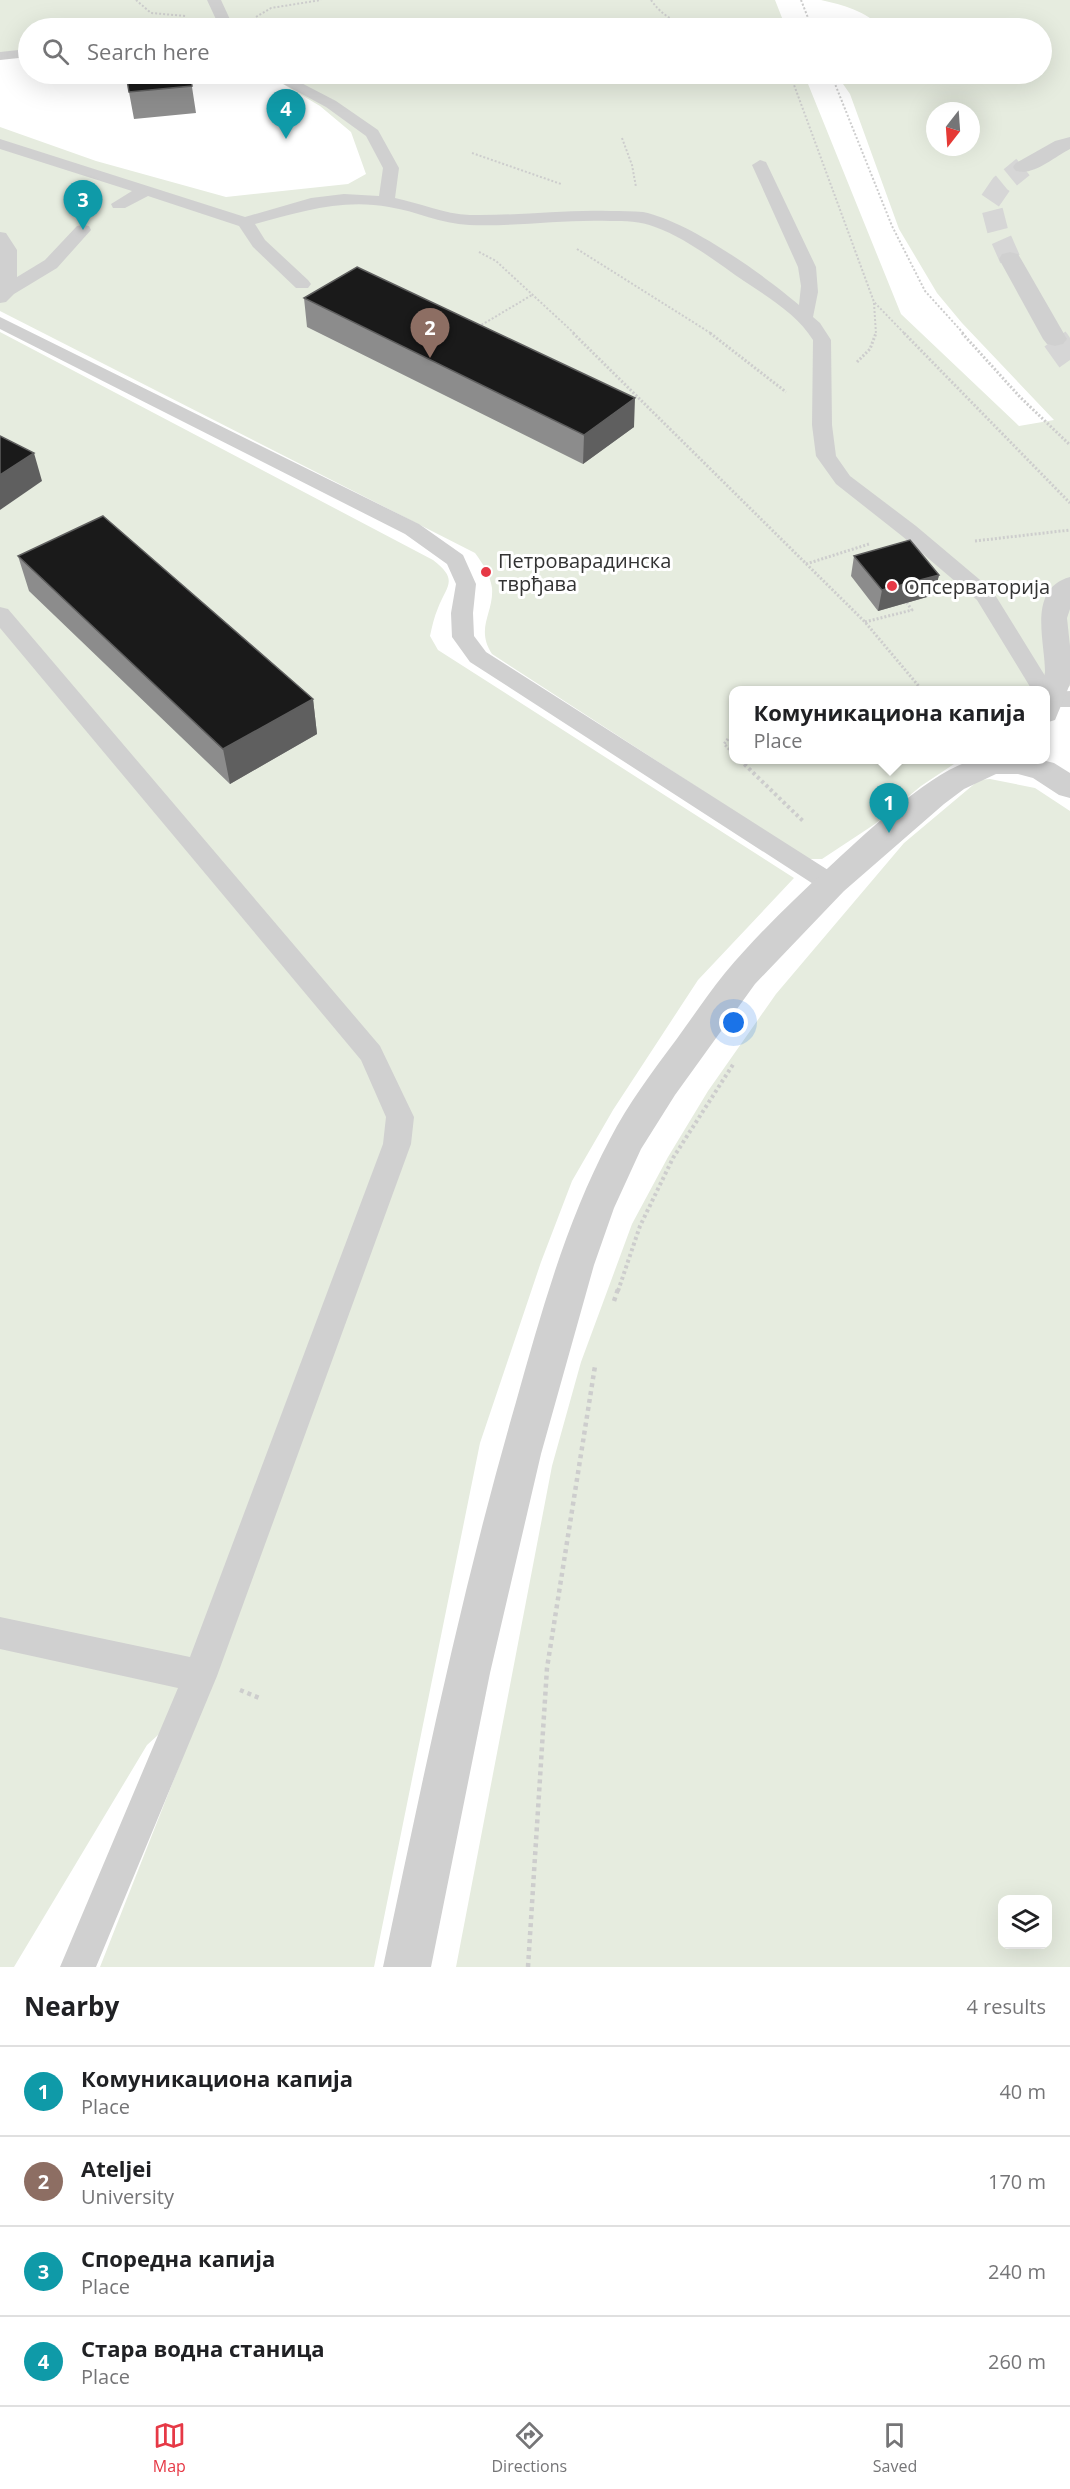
<!DOCTYPE html>
<meta charset="utf-8">
<style>
:root{--surface:#fff;--page:#f2f2f2;--text:#202124;--muted:#757577;--line:#e0e0e0;--accent:#e63946}
body{margin:0;font-family:"Open Sans",sans-serif;background:var(--page);color:var(--text)}
.controls{position:absolute;right:18px;bottom:18px;display:grid;overflow:hidden;border-radius:12px;box-shadow:0 6px 24px #0002}
.controls button{width:54px;height:54px;display:grid;place-items:center;padding:0;border:0;border-bottom:2px solid var(--line);background:var(--surface);color:var(--text);font:30px sans-serif}
.compass{position:absolute;left:926px;top:102px;width:54px;height:54px;border-radius:50%;background:var(--surface);box-shadow:0 6px 24px #0002;rotate:197deg}
.you{position:absolute;left:734px;top:1023px;width:21px;height:21px;margin:-15px;border:4px solid #fff;border-radius:50%;background:#1a73e8;box-shadow:0 0 0 9px #1a73e833}
.badge{display:grid;place-items:center;width:39px;height:39px;border-radius:50%;background:var(--accent);color:#fff;font-size:20px;font-weight:700}
.pin{position:absolute;translate:-50% -50px;filter:drop-shadow(0 2px 3px #0008)}
.pin::after{content:'';position:absolute;top:32px;width:21px;height:18px;background:inherit;clip-path:polygon(0 0,100% 0,50% 100%)}
.popup{position:absolute;left:729px;top:686px;width:321px;height:78px;box-sizing:border-box;display:grid;place-content:center;border-radius:12px;background:var(--surface);filter:drop-shadow(0 2px 4px #0005);font-size:20px;white-space:nowrap;color:var(--muted)}
.popup b{font-size:22px;color:var(--text)}
.popup::after{content:'';position:absolute;left:50%;top:100%;margin-left:-12px;border:12px solid transparent;border-top-color:var(--surface)}
.list{margin:0;padding:0;list-style:none}
h2{display:flex;justify-content:space-between;align-items:center;height:78px;margin:0;padding:0 24px;font-size:26px}
h2 small{font-size:20px;font-weight:400;color:var(--muted)}
.list li{display:grid;grid-template-columns:39px 1fr auto;gap:18px;align-items:center;box-sizing:border-box;height:90px;padding:0 24px;border-top:2px solid var(--line)}
.list b{display:block;font-size:22px;white-space:nowrap}
.list p{margin:0;font-size:20px;white-space:nowrap;color:var(--muted)}
.list em{font-size:20px;font-style:normal;color:var(--muted)}
.icon{flex:none;width:33px;height:33px;fill:none;stroke:currentColor;stroke-width:2;stroke-linecap:round;stroke-linejoin:round}
.map{position:relative;flex:none;width:1070px;height:1967px;overflow:hidden}
.search{position:absolute;background:var(--surface);box-shadow:0 6px 24px #0002;left:18px;right:18px;top:18px;height:66px;display:flex;align-items:center;gap:15px;box-sizing:border-box;padding:0 21px;border-radius:33px;color:var(--muted);font-size:22px}
.sheet{height:438px;background:var(--surface)}
nav{display:flex;justify-content:space-around;align-items:center;box-sizing:border-box;height:84px;border-top:2px solid var(--line);background:var(--surface);font-size:16px;color:var(--muted)}
nav a{display:grid;justify-items:center;gap:3px}
nav .on{color:var(--accent)}
.map>svg:first-child{display:block}
.green{fill:#e6ecdf;fill-rule:evenodd}
.lines{fill:none;stroke-linecap:round;stroke-linejoin:round}
.minor-tunnel-far1{stroke:#d6d6d6;stroke-width:21;stroke-dasharray:21 10;stroke-linecap:butt}
.minor-tunnel{stroke:#d6d6d6;stroke-width:26;stroke-dasharray:26 14;stroke-linecap:butt}
.path-far3{stroke:#cdcdcd;stroke-width:2;stroke-dasharray:2 2;stroke-linecap:butt}
.path-far2{stroke:#cdcdcd;stroke-width:3;stroke-dasharray:2 2;stroke-linecap:butt}
.path-far1{stroke:#cdcdcd;stroke-width:4;stroke-dasharray:3 3;stroke-linecap:butt}
.path{stroke:#cdcdcd;stroke-width:4.5;stroke-dasharray:4 4;stroke-linecap:butt}
.service{fill:#d0d0d0;fill-rule:evenodd}
.minor{fill:#d0d0d0;fill-rule:evenodd}
.wall{fill:#8c8c8c}
.shaded-wall{fill:#5f5f5f}
.building{fill:#1a1a1a;stroke:#5f5f5f;stroke-width:1.5}
.poi-dot{fill:#e63946;stroke:#fff;stroke-width:2}
.labels{text-anchor:middle;dominant-baseline:central;stroke-width:6;stroke-linejoin:round;paint-order:stroke}
.poi-label{font-size:20px;fill:#333;stroke:#fff;text-anchor:start}
</style>
<div class="map">
<svg width="1070" height="1967" viewBox="0 0 1070 1967">
<rect width="100%" height="100%" fill="#fff"/>
<path class="green" d="M0 0H775L786 28H28V52L0 55Z
M821 0H1070V686L1045 702V690H733V760H960L921 786 875 824 822 859H808L492 654C475 628 494 613 492 588 490 574 483 564 475 553L0 311V127L96 161 226 197 348 184 366 174 351 132 320 106 266 74H804L901 314 1019 426 1054 420 962 323 937 293 899 229 850 94 843 84 855 74H1042V28H882C866 11 843 5 821 0ZM935 111H971V147H935Z
M0 332 433 560C459 580 447 585 438 608 434 617 432 627 430 636L438 650 794 878 698 980 613 1110 572 1181 541 1262 480 1443 374 1967H100L202 1708 168 1726 147 1745 14 1967H0V510L41 481 0 460Z
M990 779 1035 788 1070 811V1967H456L552 1466 581 1362 632 1224 668 1157 708 1091 776 994 904 843 979 780ZM1002 1900H1048V1944H1002Z"/>
<g class="lines">
<path class="minor-tunnel-far1" d="M1010 259 998 232 990 201 1001 185 1023 167"/>
<path class="minor-tunnel" d="M1055 339 1070 360"/>
<path class="path-far3" d="M136 0 151 13 186 16
M651 0C668 24 687 26 715 28
M801 0 812 28
M256 17 271 8 321 0
M790 74 874 302 905 334
M831 74 892 226 925 291 964 334
M622 138 632 165 636 187
M472 153 561 184
M577 249 712 334
M479 252 496 261 575 334
M874 303 876 334
M478 327 532 295"/>
<path class="path-far2" d="M573 333 865 622 922 690
M710 333 786 392
M904 333 1070 503
M962 333 1020 397 1070 445
M857 362 870 349 876 333
M975 541 1070 530
M806 564 869 544
M865 622 912 610 907 603
M728 739 724 744 733 753"/>
<path class="path-far1" d="M740 760 803 821
M618 1291 640 1226 673 1158 734 1063"/>
<path class="path" d="M614 1301 618 1289
M240 1690 262 1699
M528 1967 547 1668 595 1366"/>
<path class="service" d="M207 0H221L234 28H220Z
M28 49V57L0 60V52Z
M265 74H284L336 101 378 130 399 168 395 198C420 203 444 214 470 215 517 216 564 209 611 211 621 211 633 211 643 212 688 221 763 274 799 305L801 286 798 267 752 165 760 160 766 162 816 267 818 292 813 317 820 323 831 340 832 425 836 456 850 476 916 526 992 590 1055 692 1070 691V707H1045V690H1032L977 600 902 536 836 484 816 456 812 425 813 340C798 315 768 297 744 281 716 262 688 239 655 227 640 221 625 221 610 221 563 219 516 227 469 225 441 224 416 211 389 207 343 198 299 212 255 224L265 240 308 280 311 284 308 288H296L253 247 239 226 148 196 125 208H113L111 204 132 191 0 149V139L245 217 311 198 344 194 379 196 383 168 366 136 326 107Z
M83 225 89 226 91 230 57 268 14 294 6 302 0 303V232L6 233 17 250V277L45 260 77 226Z
M0 317 419 524 463 555 476 584 473 613 474 636 486 652 839 877 842 883 839 889 830 892 821 889 470 662 452 637 451 613 456 584 447 564 405 534 0 329Z
M0 607 8 609 380 1046 414 1117 411 1144 217 1676 96 1967H60L178 1688 0 1649V1617L190 1657 383 1144 386 1117 361 1060 0 628Z"/>
<path class="minor" d="M1070 137V149C1054 157 1034 176 1016 171L1013 167 1016 163 1055 141Z
M1010 252 1018 254 1021 259 1067 339 1063 344 1055 346 1047 344 1043 339 999 259 1002 254Z
M1070 577V609L1067 618 1070 646V684L1055 720 1045 723V690H1039C1041 685 1044 679 1045 672 1045 641 1027 589 1070 577Z
M973 760H1042L1054 763 1070 773V798L1059 795 1033 778 1018 774H996L964 789 944 804 844 891 755 984 675 1095 641 1149 614 1208 594 1265 541 1454 490 1673 431 1967H383C423 1778 462 1588 516 1402 541 1313 566 1222 610 1139 628 1104 652 1072 676 1040 692 1018 708 994 725 973 757 935 792 901 828 868 863 836 929 772 973 760Z"/>
</g>
<path class="wall" d="M190 74 196 113 134 119 129 92Z
M304 298 634 427 583 464 307 327Z
M18 556 313 699 317 734 230 784 29 591Z
M854 556 939 575 934 595 878 611 851 576Z"/>
<path class="shaded-wall" d="M635 398 634 427 583 464 584 435Z
M34 453 42 481 0 510V475Z
M939 575 934 595 878 611 882 590Z
M313 699 317 734 230 784 223 749Z"/>
<path class="building" d="M181 21 182 28H121V26Z
M126 74H190L192 86 129 92Z
M357 267 635 398 584 435 304 298Z
M0 436 34 453 0 475Z
M103 516 313 699 223 749 18 556Z
M910 540 939 575 882 590 854 556Z"/>
<g class="poi-dot">
<circle cx="486" cy="572" r="6"/>
<circle cx="892" cy="586" r="6"/>
</g>
<g class="labels">
<g class="poi-label">
<text x="498" y="560">Петроварадинска<tspan x="498" dy="23">тврђава</tspan></text>
<text x="904" y="586">Опсерваторија</text>
</g>
</g>
</svg>
<div class="controls">
<button><svg class="icon" aria-label="layers" viewBox="0 0 24 24"><path d="M12 4l9 5-9 5-9-5zM3 14l9 5 9-5"/></svg></button>
</div>
<svg class="compass" viewBox="-18 -18 36 36"><path d="M0-13l5 13h-10z" fill="#e53935"/><path d="M0 13l5-13h-10z" fill="#757577"/></svg>
<div class="you"></div>
<div class="pin badge" style="left:889px;top:833px;background:#0f9aa8">1</div>
<div class="popup"><b>Комуникациона капија</b>Place</div>
<div class="pin badge" style="left:430px;top:358px;background:#8d6e63">2</div>
<div class="pin badge" style="left:83px;top:230px;background:#0f9aa8">3</div>
<div class="pin badge" style="left:286px;top:139px;background:#0f9aa8">4</div>
<div class="search"><svg class="icon" aria-label="search" viewBox="0 0 24 24"><circle cx="10" cy="10" r="6"/><path d="M15 15l6 6"/></svg>Search here</div>
</div>
<section class="sheet">
<h2>Nearby<small>4 results</small></h2>
<ul class="list">
<li><span class="badge" style="background:#0f9aa8">1</span><div><b>Комуникациона капија</b><p>Place</p></div><em>40 m</em></li>
<li><span class="badge" style="background:#8d6e63">2</span><div><b>Ateljei</b><p>University</p></div><em>170 m</em></li>
<li><span class="badge" style="background:#0f9aa8">3</span><div><b>Споредна капија</b><p>Place</p></div><em>240 m</em></li>
<li><span class="badge" style="background:#0f9aa8">4</span><div><b>Стара водна станица</b><p>Place</p></div><em>260 m</em></li>
</ul>
</section>
<nav>
<a class="on"><svg class="icon" aria-label="map" viewBox="0 0 24 24"><path d="M3 6l6-2 6 2 6-2v14l-6 2-6-2-6 2zM9 4v14M15 6v14"/></svg>Map</a>
<a><svg class="icon" aria-label="directions" viewBox="0 0 24 24"><path d="M12 3l9 9-9 9-9-9zM9 14v-3h6M13 9l2 2-2 2"/></svg>Directions</a>
<a><svg class="icon" aria-label="saved" viewBox="0 0 24 24"><path d="M7 4h10v16l-5-4-5 4z"/></svg>Saved</a>
</nav>
